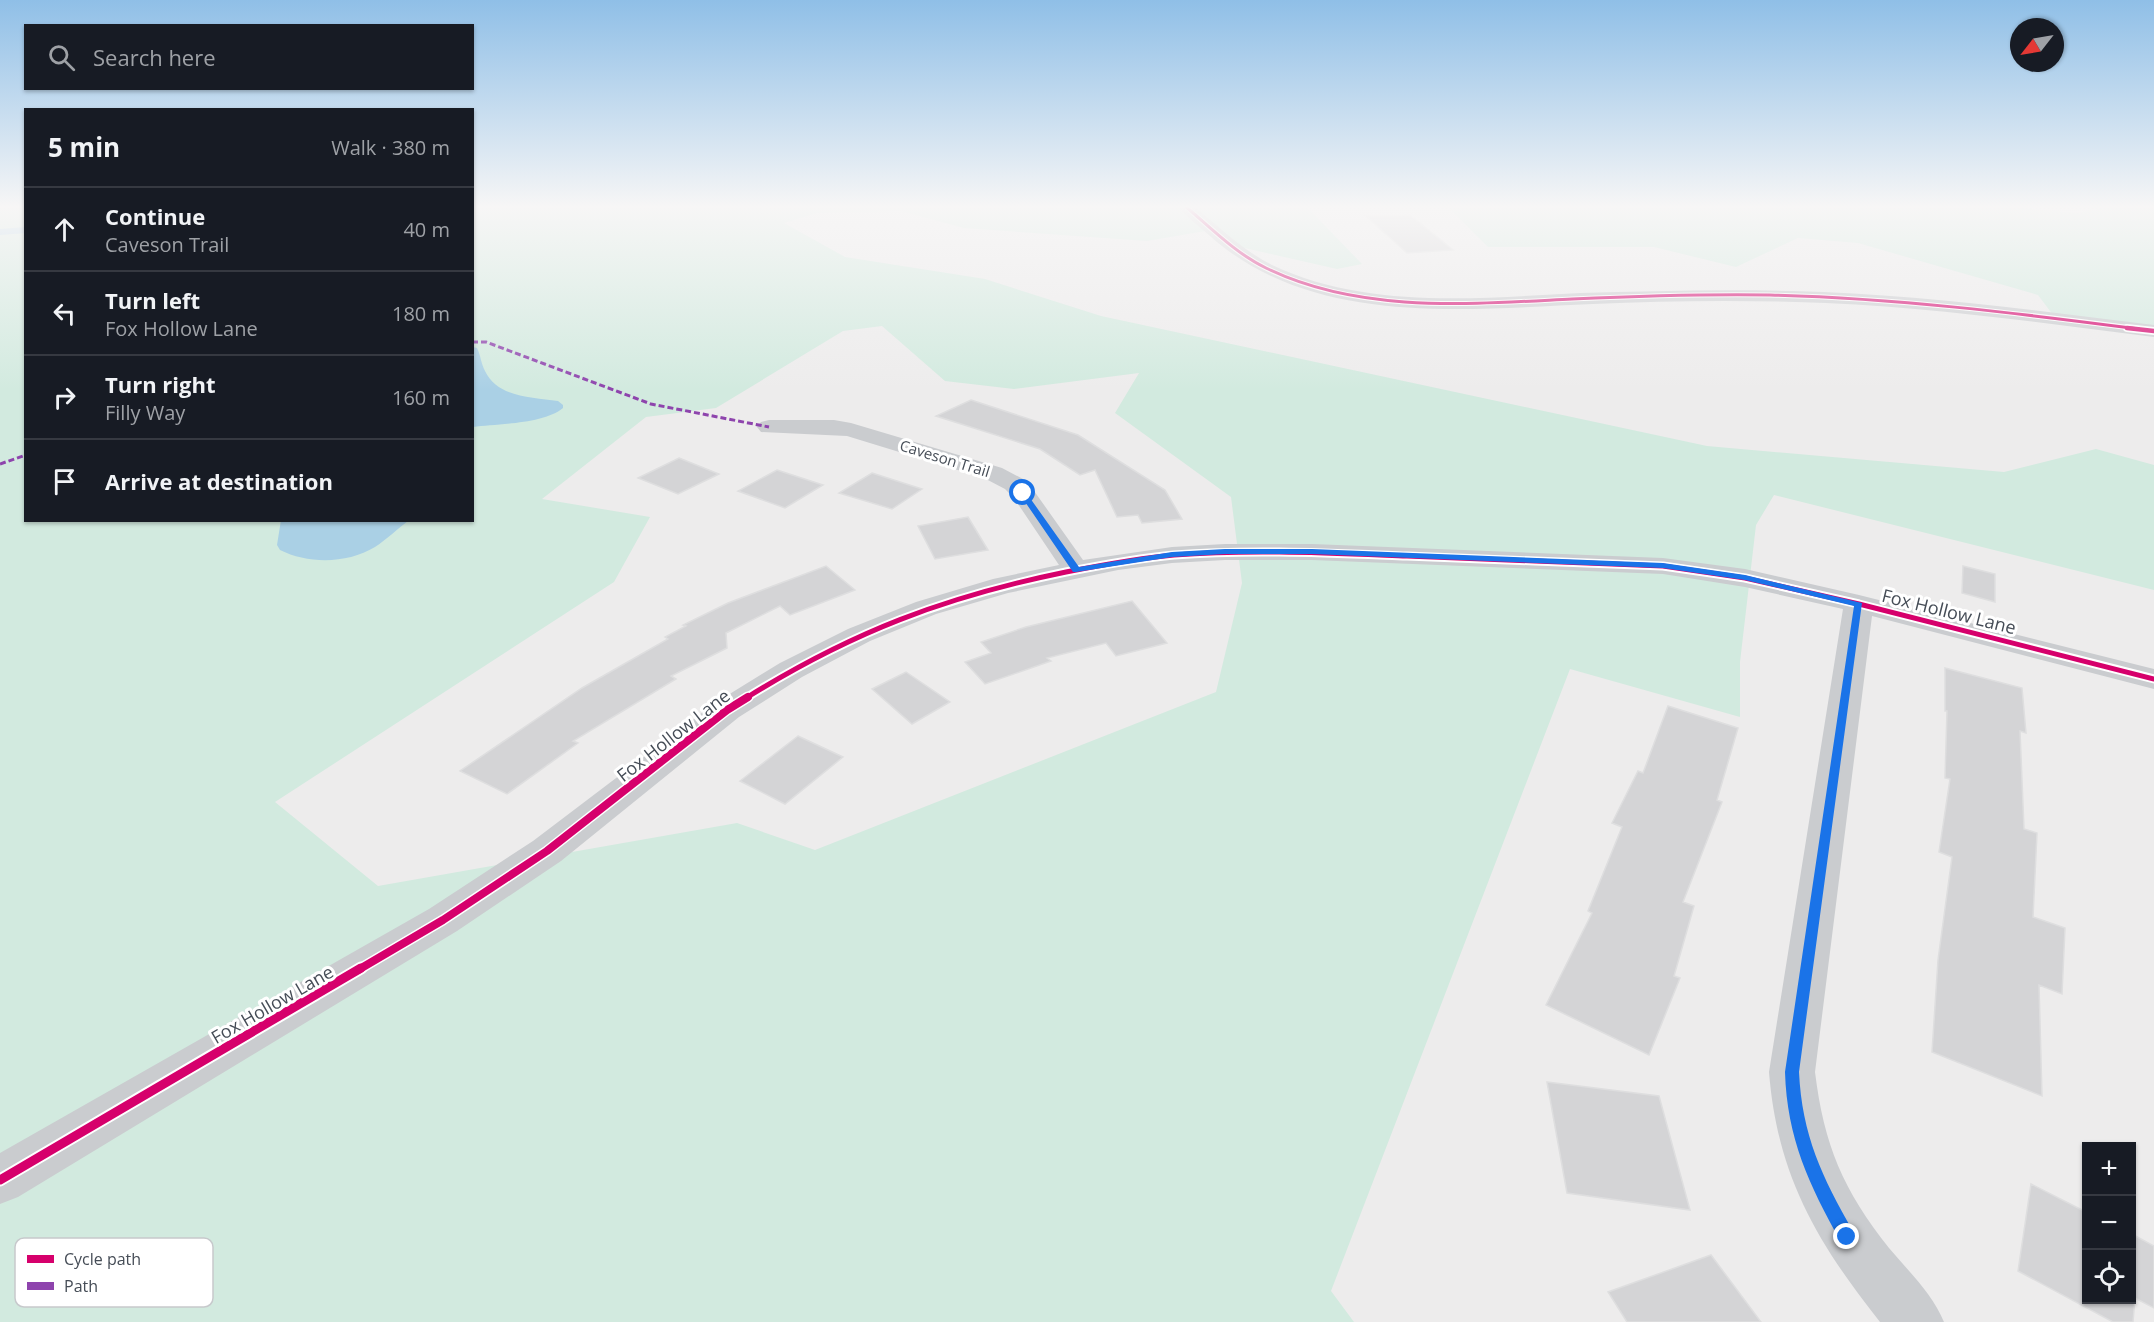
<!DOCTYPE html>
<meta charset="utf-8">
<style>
:root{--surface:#171b24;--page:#20242c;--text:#f1f3f6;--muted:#9ea1a6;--line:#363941}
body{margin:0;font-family:"Open Sans",sans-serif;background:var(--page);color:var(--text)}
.controls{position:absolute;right:18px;bottom:18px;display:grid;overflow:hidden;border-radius:0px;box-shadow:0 2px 4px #0004}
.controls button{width:54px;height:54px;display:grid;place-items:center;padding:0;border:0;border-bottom:2px solid var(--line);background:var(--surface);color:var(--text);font:30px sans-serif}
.compass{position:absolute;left:2010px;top:18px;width:54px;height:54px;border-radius:50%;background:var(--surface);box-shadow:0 2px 4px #0004;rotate:239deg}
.stop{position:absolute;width:18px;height:18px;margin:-14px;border:4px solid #1a73e8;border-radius:50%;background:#fff}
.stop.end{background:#1a73e8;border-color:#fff;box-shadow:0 2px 6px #0008}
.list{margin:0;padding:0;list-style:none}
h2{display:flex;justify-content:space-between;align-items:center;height:78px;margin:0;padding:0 24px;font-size:26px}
h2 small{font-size:20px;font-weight:400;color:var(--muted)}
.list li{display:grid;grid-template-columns:39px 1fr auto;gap:18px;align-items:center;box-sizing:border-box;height:84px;padding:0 24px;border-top:2px solid var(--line)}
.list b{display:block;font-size:22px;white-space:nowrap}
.list p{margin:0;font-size:20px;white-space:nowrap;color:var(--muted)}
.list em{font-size:20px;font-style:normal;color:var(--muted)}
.icon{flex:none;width:33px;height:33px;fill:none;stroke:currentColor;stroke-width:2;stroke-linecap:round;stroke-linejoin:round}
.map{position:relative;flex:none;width:2154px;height:1322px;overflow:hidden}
.search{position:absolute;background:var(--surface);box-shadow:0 2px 4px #0004;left:24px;top:24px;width:450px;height:66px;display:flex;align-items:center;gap:15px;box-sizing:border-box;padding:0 21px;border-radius:0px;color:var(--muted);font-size:22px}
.panel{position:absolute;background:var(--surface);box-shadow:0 2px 4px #0004;left:24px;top:108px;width:450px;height:414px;border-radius:0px}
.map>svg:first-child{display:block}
.green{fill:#d2eadf;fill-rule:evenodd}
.water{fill:#aad0e5}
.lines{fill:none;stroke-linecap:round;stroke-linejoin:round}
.stream{stroke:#aad0e5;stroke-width:6}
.building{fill:#d4d4d6;stroke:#dededf;stroke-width:1.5}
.minor{fill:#cacccf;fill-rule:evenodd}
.quiet{stroke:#8e44ad;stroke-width:3;stroke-dasharray:6 3;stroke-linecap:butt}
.cycleway-far4-casing{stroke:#fff;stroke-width:5}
.cycleway-far3-casing{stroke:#fff;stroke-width:8}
.cycleway-far2-casing{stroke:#fff;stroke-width:9}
.cycleway-far1-casing{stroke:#fff;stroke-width:11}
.cycleway-casing{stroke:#fff;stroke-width:13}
.cycleway-far4{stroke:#d6006c;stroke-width:3}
.cycleway-far3{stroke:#d6006c;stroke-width:4.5}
.cycleway-far2{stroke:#d6006c;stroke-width:5}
.cycleway-far1{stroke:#d6006c;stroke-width:8}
.cycleway{stroke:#d6006c;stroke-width:9}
.route{fill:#1a73e8}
.labels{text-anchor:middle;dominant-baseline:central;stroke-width:6;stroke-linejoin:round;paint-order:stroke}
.far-street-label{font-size:15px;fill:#454c56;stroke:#fff}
.street-label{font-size:18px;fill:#454c56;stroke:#fff}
.key{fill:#fff;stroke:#c7c9cc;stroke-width:1.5}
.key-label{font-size:16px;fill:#454c56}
</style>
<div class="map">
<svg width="2154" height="1322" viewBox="0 0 2154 1322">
<rect width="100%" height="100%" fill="#edecec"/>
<path class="green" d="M0 205H25L26 520H472L473 205H1440L1306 206 1362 264 1337 269 1227 244 1211 230 1147 241 964 228 901 211 817 213 784 223 845 257 985 279 1101 316 1707 446 2004 472 2096 449 2154 465V590L1774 495 1756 525 1740 662V717L1570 669 1331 1291 1354 1322H0ZM882 326 945 381 1014 389 1139 373 1115 413 1231 497 1242 583 1216 692 815 850 737 823 378 886 275 802 614 582 650 517 542 499 646 417 716 408 843 331Z
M1446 205H1989L2076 213 2121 205H2154V335L2059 323 2038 295 1858 243 1798 238 1736 267 1654 247H1488Z"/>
<path class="water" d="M473 347 477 348C481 356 481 364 485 371 498 398 532 397 558 401L563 405V408C544 424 497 424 473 427Z
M281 520H407L408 521C397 529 386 540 375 547 347 564 308 564 280 550L277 545Z"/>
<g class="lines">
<path class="stream" d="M0 232 26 230"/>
</g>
<path class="building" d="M1410 215 1453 250 1407 253 1366 216Z
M971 400 1078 435 1165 490 1182 519 1142 523 1138 515 1117 517 1095 470 1080 475 1040 449 936 416Z
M679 458 719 474 678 494 638 478Z
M777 470 823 485 785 508 738 491Z
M872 473 922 489 892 509 839 493Z
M968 517 988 550 935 559 918 526Z
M826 566 855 590 790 615 780 606 726 633 727 648 671 676 676 679 573 741 578 743 507 794 460 771 582 688 668 639 665 637 686 626 683 625 728 603Z
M1963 566 1995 574V602L1962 593Z
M1132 601 1167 643 1116 656 1106 643 1047 658 1051 661 985 684 965 662 991 653 981 642 1026 627Z
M1945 668 2022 688 2026 733 2020 731 2024 829 2037 833 2033 917 2065 928 2062 994 2039 985 2042 1096 1932 1052 1938 960 1952 857 1939 852 1950 779 1945 778 1947 711H1945Z
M906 672 950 702 912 724 872 689Z
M1668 706 1738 728 1717 800 1722 802 1683 902 1694 906 1674 976 1680 978 1649 1055 1546 1005 1592 913 1588 911 1622 827 1612 823 1638 771 1643 773Z
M798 736 843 757 785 804 740 781Z
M1547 1082 1659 1096 1690 1210 1567 1193Z
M2031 1184 2086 1212V1299H2132V1234L2154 1246V1308L2135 1298 2133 1322H2113L2018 1271Z
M1711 1255 1761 1322H1627L1608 1292Z"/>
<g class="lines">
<path class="minor" d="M1177 205H1193C1218 226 1242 250 1272 265 1367 310 1478 298 1580 293 1651 291 1722 289 1793 291 1914 294 2034 310 2154 325V337C2035 322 1916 305 1796 302 1728 300 1661 301 1593 304 1464 309 1314 328 1210 236 1199 226 1185 216 1177 205Z
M769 420H834L851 423 1002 468 1023 479 1032 488 1083 560 1172 547 1225 544H1312L1663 558 1745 569 1859 595 2154 669V689L1872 616 1815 1072C1824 1145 1843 1190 1889 1248 1909 1272 1932 1293 1944 1322H1880L1873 1313C1813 1236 1777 1171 1769 1072L1843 609 1745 587 1663 574 1312 560H1225L1172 563 1118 570 1008 593 936 614 870 641 802 677 739 717 561 861 457 931 18 1197 0 1204V1153L429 909 533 841 715 703 780 663 848 629 916 602 993 579 1059 565 1014 498 1005 489 984 478 847 436 761 432 757 427 761 422Z"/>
<path class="quiet" d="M472 342H486L651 404 769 427
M0 464 26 455"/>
<g class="cycleway-far4-casing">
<path id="cycleway-far4" d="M1184 205C1210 227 1235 253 1266 268 1360 314 1471 304 1572 299 1638 296 1704 294 1770 295 1894 298 2016 313 2139 329"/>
</g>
<g class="cycleway-far3-casing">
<path id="cycleway-far3" d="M2127 328 2154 331"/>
</g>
<g class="cycleway-far2-casing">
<path id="cycleway-far2" d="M746 698C852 632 944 597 1066 572 1102 565 1138 558 1174 555 1251 549 1329 553 1407 556 1492 559 1578 563 1663 566L1745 578 1859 604 2154 679"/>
</g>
<g class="cycleway-far1-casing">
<path id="cycleway-far1" d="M358 970 443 920 547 851 727 710 748 697"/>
</g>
<g class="cycleway-casing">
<path id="cycleway" d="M0 1180 361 968"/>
</g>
<use href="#cycleway-far4" class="cycleway-far4"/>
<use href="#cycleway-far3" class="cycleway-far3"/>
<use href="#cycleway-far2" class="cycleway-far2"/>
<use href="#cycleway-far1" class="cycleway-far1"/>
<use href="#cycleway" class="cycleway"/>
</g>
<linearGradient id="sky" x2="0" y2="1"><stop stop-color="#8fbfe7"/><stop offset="0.53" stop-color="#f7f6f6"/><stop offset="1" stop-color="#f7f6f6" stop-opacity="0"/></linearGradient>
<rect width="2154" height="390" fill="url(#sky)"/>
<path class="route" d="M1020 491H1025L1079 567 1172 552 1225 549H1312L1663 563 1745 575 1862 603 1799 1072C1802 1135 1822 1177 1853 1231L1855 1237 1853 1242 1847 1245 1841 1242C1809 1185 1787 1138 1785 1072L1854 606 1745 580 1663 568 1312 554H1225L1172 557 1076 572H1073L1019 493Z"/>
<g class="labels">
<g class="far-street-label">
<text transform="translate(945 458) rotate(17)">Caveson Trail</text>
</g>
<g class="street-label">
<text transform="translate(1949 611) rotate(14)">Fox Hollow Lane</text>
<text transform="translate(673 735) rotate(-38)">Fox Hollow Lane</text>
<text transform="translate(272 1004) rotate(-30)">Fox Hollow Lane</text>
</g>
</g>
<rect x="15" y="1238" width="198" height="69" rx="9" class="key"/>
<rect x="27" y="1255" width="27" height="8" fill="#d6006c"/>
<rect x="27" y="1282" width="27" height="8" fill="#8e44ad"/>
<g class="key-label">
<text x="64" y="1265">Cycle path</text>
<text x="64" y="1292">Path</text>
</g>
</svg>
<div class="controls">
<button>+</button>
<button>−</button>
<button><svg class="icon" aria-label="locate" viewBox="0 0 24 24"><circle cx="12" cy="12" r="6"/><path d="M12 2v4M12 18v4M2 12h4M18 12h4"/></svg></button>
</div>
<svg class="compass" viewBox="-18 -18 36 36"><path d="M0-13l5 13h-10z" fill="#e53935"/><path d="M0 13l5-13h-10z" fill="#9ea1a6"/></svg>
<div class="stop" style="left:1023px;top:493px"></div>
<div class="stop end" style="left:1847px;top:1237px"></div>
<div class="search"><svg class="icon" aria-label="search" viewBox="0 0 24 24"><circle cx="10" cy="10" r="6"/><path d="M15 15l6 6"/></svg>Search here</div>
<section class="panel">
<h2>5 min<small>Walk · 380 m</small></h2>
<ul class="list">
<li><svg class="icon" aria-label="ahead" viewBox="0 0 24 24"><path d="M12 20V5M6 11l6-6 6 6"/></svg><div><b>Continue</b><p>Caveson Trail</p></div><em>40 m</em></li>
<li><svg class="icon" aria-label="left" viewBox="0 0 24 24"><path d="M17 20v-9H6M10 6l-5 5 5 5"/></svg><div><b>Turn left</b><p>Fox Hollow Lane</p></div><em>180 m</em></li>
<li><svg class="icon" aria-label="right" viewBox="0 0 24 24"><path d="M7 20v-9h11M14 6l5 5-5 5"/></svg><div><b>Turn right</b><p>Filly Way</p></div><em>160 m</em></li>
<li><svg class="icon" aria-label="arrive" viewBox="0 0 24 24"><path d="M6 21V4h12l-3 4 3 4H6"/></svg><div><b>Arrive at destination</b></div></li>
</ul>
</section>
</div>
